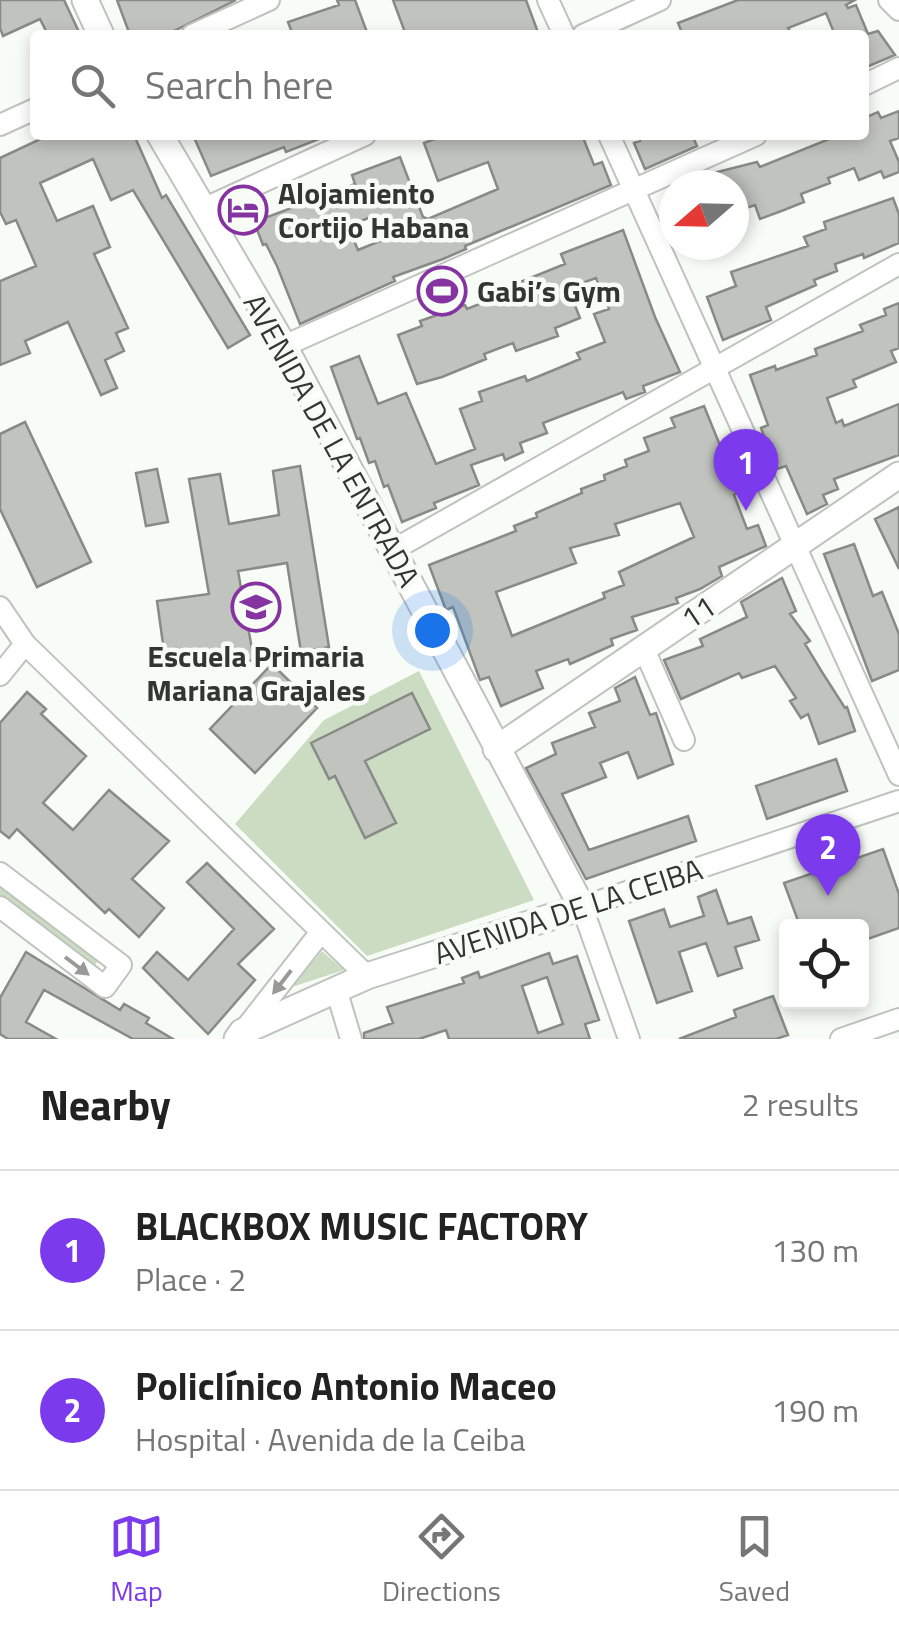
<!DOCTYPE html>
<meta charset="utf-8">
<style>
:root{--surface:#fff;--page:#f6f6f6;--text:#222;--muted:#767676;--line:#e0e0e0;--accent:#7c3aed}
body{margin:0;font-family:"Titillium Web",sans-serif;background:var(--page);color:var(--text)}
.controls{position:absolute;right:30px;bottom:30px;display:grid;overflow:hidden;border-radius:10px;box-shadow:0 5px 15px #0003}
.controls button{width:90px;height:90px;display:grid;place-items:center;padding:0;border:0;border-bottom:2px solid var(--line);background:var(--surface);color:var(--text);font:50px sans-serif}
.compass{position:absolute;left:659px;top:170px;width:90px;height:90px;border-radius:50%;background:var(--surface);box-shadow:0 5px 15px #0003;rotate:250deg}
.you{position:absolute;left:432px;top:630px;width:35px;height:35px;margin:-25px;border:8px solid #fff;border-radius:50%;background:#1a73e8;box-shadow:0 0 0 15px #1a73e833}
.badge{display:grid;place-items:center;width:65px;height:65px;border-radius:50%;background:var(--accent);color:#fff;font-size:32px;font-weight:700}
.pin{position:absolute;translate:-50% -82px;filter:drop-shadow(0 2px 5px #0008)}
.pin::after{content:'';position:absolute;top:52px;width:35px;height:30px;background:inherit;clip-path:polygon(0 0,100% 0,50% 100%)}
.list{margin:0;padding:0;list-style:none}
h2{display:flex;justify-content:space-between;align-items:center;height:130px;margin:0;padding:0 40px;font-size:42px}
h2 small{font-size:32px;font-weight:400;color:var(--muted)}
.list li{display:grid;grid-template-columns:65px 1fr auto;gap:30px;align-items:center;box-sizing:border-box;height:160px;padding:0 40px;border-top:2px solid var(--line)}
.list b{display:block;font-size:38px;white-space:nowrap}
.list p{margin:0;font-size:32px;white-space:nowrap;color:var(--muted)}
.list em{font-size:32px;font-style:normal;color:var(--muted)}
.icon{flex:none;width:55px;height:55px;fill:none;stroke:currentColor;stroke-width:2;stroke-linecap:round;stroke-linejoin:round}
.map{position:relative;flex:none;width:899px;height:1039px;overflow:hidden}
.search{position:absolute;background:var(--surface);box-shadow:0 5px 15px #0003;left:30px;right:30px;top:30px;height:110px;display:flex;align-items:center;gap:25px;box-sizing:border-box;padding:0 35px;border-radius:10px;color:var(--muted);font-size:38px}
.sheet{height:450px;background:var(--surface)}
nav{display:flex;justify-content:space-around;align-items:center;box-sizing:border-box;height:140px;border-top:2px solid var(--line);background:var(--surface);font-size:28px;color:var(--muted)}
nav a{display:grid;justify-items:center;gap:5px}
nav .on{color:var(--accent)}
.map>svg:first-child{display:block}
.green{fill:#ccdcc3}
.building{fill:#c1c4be;stroke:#888b85;stroke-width:2.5;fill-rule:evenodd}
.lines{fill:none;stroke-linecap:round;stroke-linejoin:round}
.minor-casing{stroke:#bfc3bd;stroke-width:24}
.tertiary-casing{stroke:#bfc3bd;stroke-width:29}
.minor{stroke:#fff;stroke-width:20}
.tertiary{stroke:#fff;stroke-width:25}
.oneway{fill:#999a98}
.labels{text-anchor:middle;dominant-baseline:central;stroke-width:9;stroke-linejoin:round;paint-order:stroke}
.poi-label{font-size:30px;font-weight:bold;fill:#333532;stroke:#f8fcf6;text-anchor:start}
.street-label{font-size:30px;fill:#333532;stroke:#f8fcf6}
</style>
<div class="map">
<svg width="899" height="1039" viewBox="0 0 899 1039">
<rect width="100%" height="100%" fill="#f8fcf6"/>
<path class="green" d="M419 671 534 900 367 956 235 824 324 720Z
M0 884 99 959 94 967 0 895Z
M322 951 344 970 292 987Z"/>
<path class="building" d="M0 0H64L79 32 71 35H48L40 19 3 36 0 28Z
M117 0H236L166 35H130Z
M337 0H355L368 35H293L288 22 339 5Z
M393 0H526L539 35H406Z
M738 0H855L846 5 848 8 856 5 868 34 878 31 895 55 864 68V36L867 35H835L826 13 788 28 790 31 781 35H683L678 23Z
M899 111V138L890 141 899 162V172L884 178 881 171 859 180 854 168 828 178 830 183 801 194 804 202 784 210 760 219 755 205 734 212V185H722L717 172 757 162 760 167 839 135H864V118L878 112 881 118Z
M49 135H134L162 198 166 195 250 335 228 348 133 190 111 200 93 159 40 183 57 221 93 206 110 247 94 254 128 328 116 333 124 351 105 360 117 388 101 395 68 322 25 341 30 353 0 365V281L36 266 16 220 6 224 0 212V158Z
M193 135H327V136L286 152 284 147 211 176Z
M445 135H582L594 165 602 162 611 185 465 246 466 249 443 259 393 277 395 281 300 324 277 266 266 244 263 245 254 222 355 184 352 175 400 157 423 217 428 219 498 189 488 162 438 181 424 143ZM376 215 385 239 358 250 348 226Z
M638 135H692L697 146 645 169 634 143 640 141Z
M893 198 899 214V243L864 258 863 254 835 264 837 271 814 280 816 285 766 307 771 320 723 340 707 297 736 286 731 272 808 246 804 237 826 229 824 222Z
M623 230 655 317 680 372 643 386 645 392 626 399 623 392 543 423 547 433 520 443 523 452 505 460 503 454 471 465 479 485 434 503 436 508 402 522 388 485 384 487 375 461 369 463 360 438 357 439 331 367 359 356 378 404 406 393 436 464 475 449 460 409 482 401 479 392 525 376 527 381 554 370 580 359 577 353 605 342 594 314 609 309 596 278 568 288 580 318 555 328 558 336 516 351 513 343 484 354 486 359 442 377 417 384 398 335 422 326 420 321 465 305 467 309 495 298 493 293 565 264 561 254Z
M899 303V348L891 351 896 362 853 380 856 387 827 398 836 423 842 420 844 426 899 404V455L834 479 838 489 823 495 827 504 807 514 786 466 777 469 768 447 761 428 768 425 750 375 775 366 776 370 817 355 815 349 863 331 860 325 886 315 884 309Z
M704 406 730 470 737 493 734 495 747 529 758 525 766 546 719 567 722 576 700 589 676 598 678 603 632 617 637 630 611 639 613 645 570 664 568 659 536 671 543 688 501 706 489 677 480 680 453 607 446 610 429 565 516 531 514 526 537 517 536 513 582 493 581 489 605 480 604 475 627 466 625 460 649 451 644 438 675 427 671 418ZM680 503 694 537 619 572 624 585 603 593 605 598 512 636 496 592 576 563 570 548 619 535 615 524Z
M25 422 91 562 37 587 0 509V434Z
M300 466 329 647 301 652 287 563 238 571 254 660 222 666 221 658 166 665 157 601 209 594 189 479 220 474 229 524 279 515 273 471Z
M157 469 168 522 146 526 136 473Z
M899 507V569L875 519Z
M854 544 873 596 882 592 899 634V670L872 681 824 554Z
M782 578 796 611 790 614 810 641 805 644 822 672 845 708 847 707 855 731 819 744 808 714 801 718 790 701 796 698 775 666 742 678 739 673 681 699 664 660 703 646 700 639 747 617 741 602Z
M269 667H275L317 708 255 773 210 729Z
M635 677 650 715 656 713 673 764 638 778 628 752 600 763 606 777 562 794 589 850 688 816 696 841 586 879 526 768 556 754 552 743 595 727 589 713 620 701 615 688Z
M27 692 46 709 41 714 86 756 43 803 73 830 109 790 169 841 132 879 164 908 139 937 109 909 105 913 17 829 9 838 0 831V723Z
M412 693 430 729 365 761 396 823 365 838 335 776 329 779 311 743Z
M836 759 847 791 767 819 756 786Z
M883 849 899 894V928L862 941V926H800L784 883Z
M207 863 274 929 238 964 255 980 208 1034 143 968 157 952 188 980 234 929 187 882Z
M716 890 728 924 751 917 759 940 735 947 742 968 718 976 706 943 679 952 692 991 657 1003 629 921 664 909 670 927 704 916 698 897Z
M26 952 120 1010 124 1004 149 1018 146 1023 173 1039H133L44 990 26 1022 56 1039H8L0 1034V998Z
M549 953 553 964 577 956 599 1020 585 1024 590 1039H449L446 1030 419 1039H364V1033L393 1023 387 1007 464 983 462 978 478 972 480 978ZM547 977 563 1024 538 1033 522 986Z
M773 996 788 1035 776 1039H679L736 1017 734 1010Z"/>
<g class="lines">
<g class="minor-casing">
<path id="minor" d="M548 0 564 35
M889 0 899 10
M192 35 269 0
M583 35 660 0
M864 85 899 68
M0 125 35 109
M609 135 899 775
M203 209 365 135
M284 346 756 135
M393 550 899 264
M0 607 25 644 367 976
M644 649 684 740
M0 675 25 644
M0 873 121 965 105 987 0 907
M336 989 351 1039
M245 1029 321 932
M629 1039 582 907 899 801
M841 1039 899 1019"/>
</g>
<g class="tertiary-casing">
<path id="tertiary" d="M85 0 101 35
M160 135 284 346 582 907 367 976 242 1032 237 1039
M496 749 899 475"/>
</g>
<use href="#minor" class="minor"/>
<use href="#tertiary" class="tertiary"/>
</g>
<defs><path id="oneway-solid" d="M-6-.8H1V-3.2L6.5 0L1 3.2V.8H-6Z" transform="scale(2.5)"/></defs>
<g class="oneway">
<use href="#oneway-solid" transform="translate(77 966) rotate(37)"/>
<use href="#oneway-solid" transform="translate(282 982) rotate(128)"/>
</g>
<defs>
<g id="hotel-ring" transform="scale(2.5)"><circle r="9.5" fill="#f8fcf6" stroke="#8633a2" stroke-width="1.5"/><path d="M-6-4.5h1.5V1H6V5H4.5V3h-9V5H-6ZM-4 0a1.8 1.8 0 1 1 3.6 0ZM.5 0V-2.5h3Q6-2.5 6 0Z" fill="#8633a2"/></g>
<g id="stadium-ring" transform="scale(2.5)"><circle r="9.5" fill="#f8fcf6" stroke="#8633a2" stroke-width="1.5"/><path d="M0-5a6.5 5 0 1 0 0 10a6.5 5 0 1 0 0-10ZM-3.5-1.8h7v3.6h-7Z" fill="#8633a2"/></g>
<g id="school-ring" transform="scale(2.5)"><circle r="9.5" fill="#f8fcf6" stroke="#8633a2" stroke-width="1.5"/><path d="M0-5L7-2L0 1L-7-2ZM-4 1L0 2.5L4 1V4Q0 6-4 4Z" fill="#8633a2"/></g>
</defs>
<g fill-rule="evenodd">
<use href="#hotel-ring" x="243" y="210"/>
<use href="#stadium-ring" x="442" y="291"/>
<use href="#school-ring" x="256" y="607"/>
</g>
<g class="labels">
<g class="poi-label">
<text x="278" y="193">Alojamiento<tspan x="278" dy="34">Cortijo Habana</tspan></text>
<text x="477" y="291">Gabi’s Gym</text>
<text x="256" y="656" text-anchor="middle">Escuela Primaria<tspan x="256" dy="34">Mariana Grajales</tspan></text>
</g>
<g class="street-label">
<text transform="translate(332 440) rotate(61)">AVENIDA DE LA ENTRADA</text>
<text transform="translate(698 612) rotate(-34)">11</text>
<text transform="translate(568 911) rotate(-18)">AVENIDA DE LA CEIBA</text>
</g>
</g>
</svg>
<div class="controls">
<button><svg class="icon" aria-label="locate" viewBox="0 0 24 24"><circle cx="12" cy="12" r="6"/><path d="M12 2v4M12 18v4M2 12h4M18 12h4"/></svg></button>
</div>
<svg class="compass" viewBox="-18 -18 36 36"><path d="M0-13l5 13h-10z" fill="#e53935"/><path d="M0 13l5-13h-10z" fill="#767676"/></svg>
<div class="you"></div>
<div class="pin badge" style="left:746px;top:511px">1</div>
<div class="pin badge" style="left:828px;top:896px">2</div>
<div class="search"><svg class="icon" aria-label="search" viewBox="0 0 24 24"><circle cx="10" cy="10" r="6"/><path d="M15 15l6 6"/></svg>Search here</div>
</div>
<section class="sheet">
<h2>Nearby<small>2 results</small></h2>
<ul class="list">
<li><span class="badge">1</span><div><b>BLACKBOX MUSIC FACTORY</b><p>Place · 2</p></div><em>130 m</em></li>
<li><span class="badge">2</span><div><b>Policlínico Antonio Maceo</b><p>Hospital · Avenida de la Ceiba</p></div><em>190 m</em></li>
</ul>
</section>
<nav>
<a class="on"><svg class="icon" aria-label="map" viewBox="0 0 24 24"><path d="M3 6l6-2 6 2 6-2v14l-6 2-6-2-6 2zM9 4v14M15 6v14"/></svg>Map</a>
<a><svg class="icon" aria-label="directions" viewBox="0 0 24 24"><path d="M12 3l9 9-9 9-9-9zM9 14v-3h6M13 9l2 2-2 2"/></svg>Directions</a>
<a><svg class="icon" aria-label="saved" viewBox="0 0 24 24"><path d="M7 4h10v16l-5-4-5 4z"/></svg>Saved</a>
</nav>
